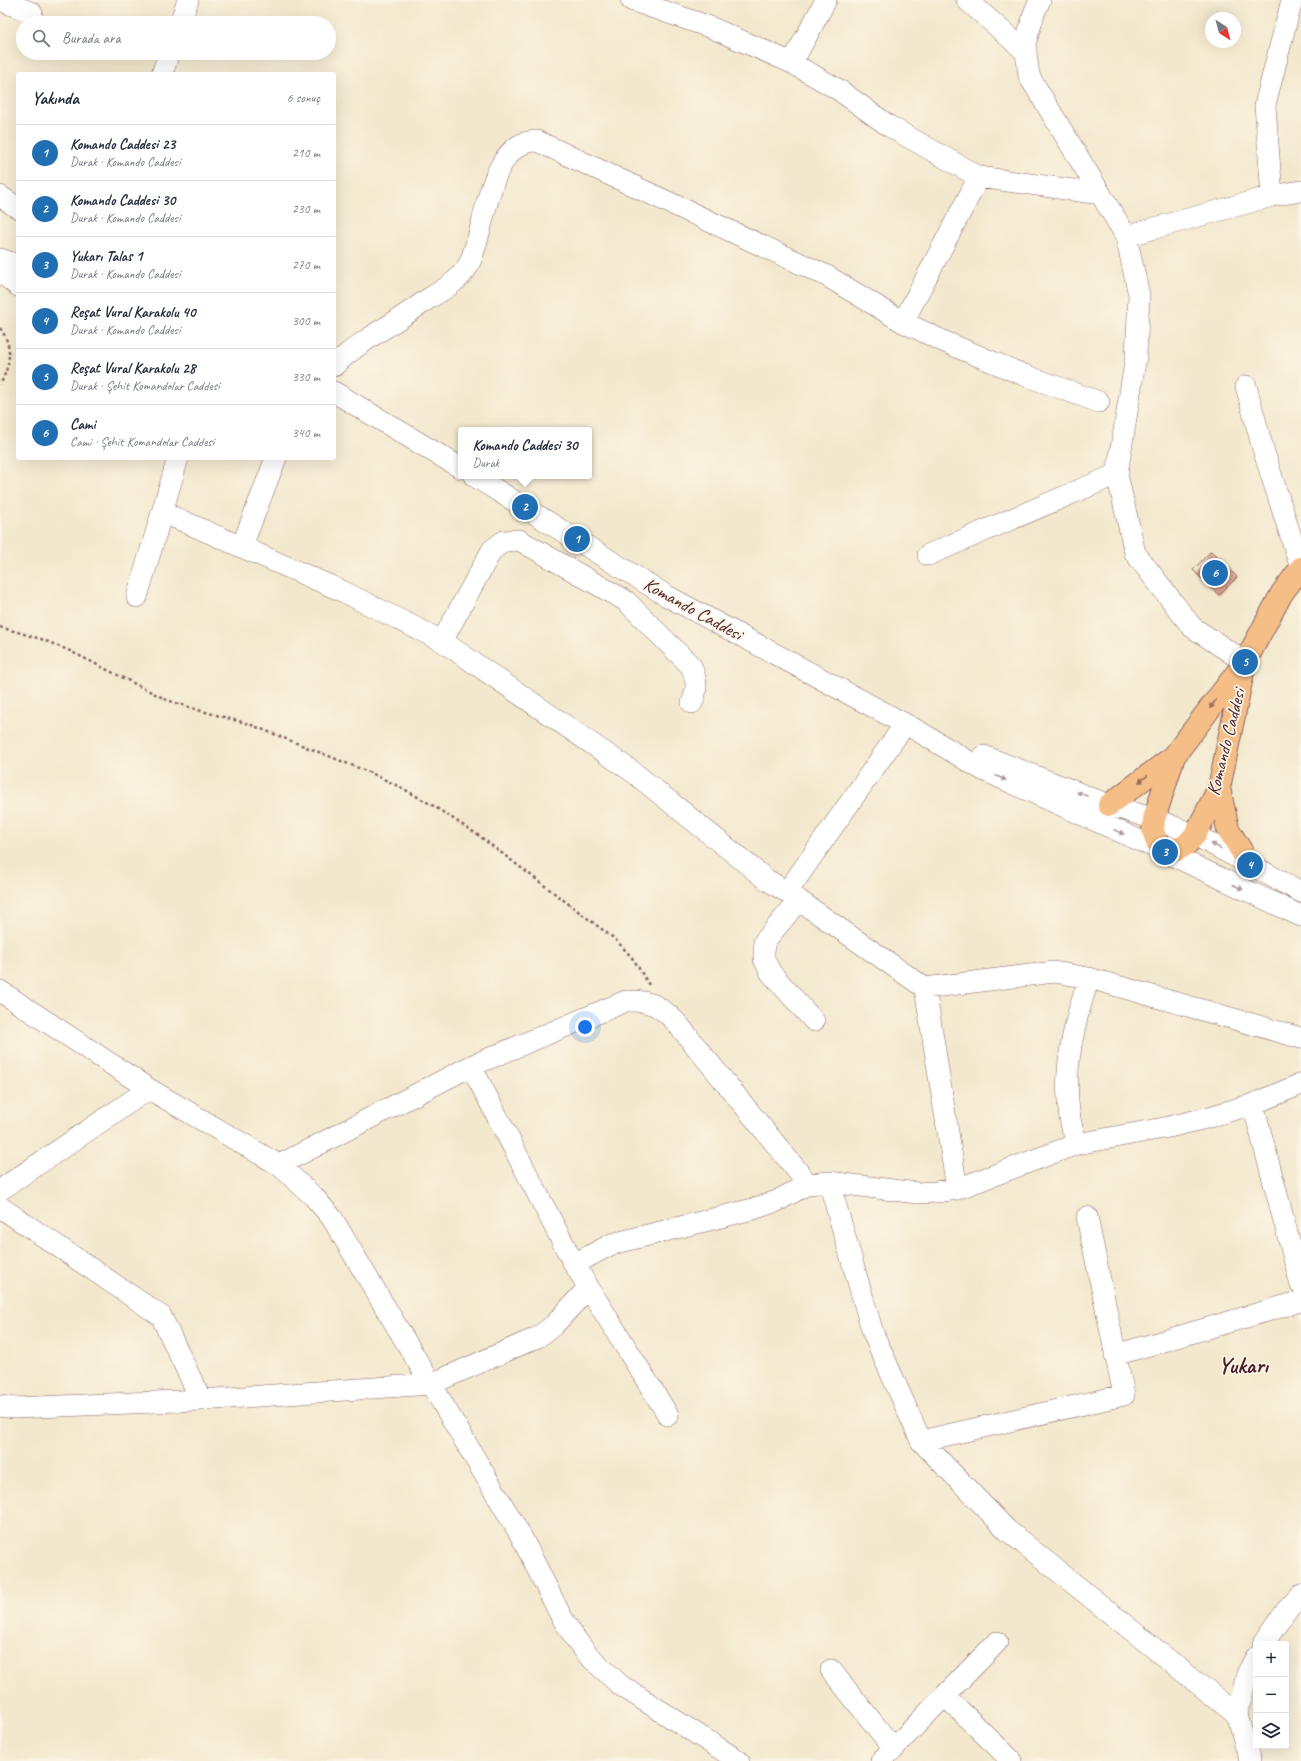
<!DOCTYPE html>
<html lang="tr">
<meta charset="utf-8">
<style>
:root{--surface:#fff;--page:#f2f2f3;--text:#1f2937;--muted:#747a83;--line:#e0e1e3;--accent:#1f6fb2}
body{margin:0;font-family:Caveat,sans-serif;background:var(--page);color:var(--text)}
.controls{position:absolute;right:12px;bottom:12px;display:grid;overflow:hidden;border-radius:4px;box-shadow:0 4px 16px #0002}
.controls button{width:36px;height:36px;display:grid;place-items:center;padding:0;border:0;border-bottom:1px solid var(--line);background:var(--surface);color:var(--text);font:20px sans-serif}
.compass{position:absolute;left:1205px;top:12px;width:36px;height:36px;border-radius:50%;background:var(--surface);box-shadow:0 4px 16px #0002;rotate:144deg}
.you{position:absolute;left:585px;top:1027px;width:14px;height:14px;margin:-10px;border:3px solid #fff;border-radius:50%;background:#1a73e8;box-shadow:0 0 0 6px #1a73e833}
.badge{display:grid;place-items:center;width:26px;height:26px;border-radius:50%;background:var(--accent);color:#fff;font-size:13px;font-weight:700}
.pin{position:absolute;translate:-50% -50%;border:2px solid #fff;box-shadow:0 1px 4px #0006}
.popup{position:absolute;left:458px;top:427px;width:134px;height:52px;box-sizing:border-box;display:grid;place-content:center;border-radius:4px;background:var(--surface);filter:drop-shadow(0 1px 3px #0005);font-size:13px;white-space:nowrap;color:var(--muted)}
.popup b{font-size:15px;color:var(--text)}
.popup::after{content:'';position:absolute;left:50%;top:100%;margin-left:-8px;border:8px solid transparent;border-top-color:var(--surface)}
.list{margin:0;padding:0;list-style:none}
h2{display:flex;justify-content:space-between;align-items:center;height:52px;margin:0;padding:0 16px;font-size:17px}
h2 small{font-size:13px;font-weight:400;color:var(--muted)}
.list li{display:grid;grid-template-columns:26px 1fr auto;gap:12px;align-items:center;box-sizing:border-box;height:56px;padding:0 16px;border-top:1px solid var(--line)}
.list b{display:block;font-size:15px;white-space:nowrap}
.list p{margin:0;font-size:13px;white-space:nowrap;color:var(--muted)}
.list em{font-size:13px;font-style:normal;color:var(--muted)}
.icon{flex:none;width:22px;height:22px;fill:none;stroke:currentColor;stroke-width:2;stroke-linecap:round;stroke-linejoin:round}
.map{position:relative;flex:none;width:1301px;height:1761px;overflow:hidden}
.search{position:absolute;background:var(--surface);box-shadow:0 4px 16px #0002;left:16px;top:16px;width:320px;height:44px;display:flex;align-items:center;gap:10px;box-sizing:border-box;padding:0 14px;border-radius:22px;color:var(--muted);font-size:15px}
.panel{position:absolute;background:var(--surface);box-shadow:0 4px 16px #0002;left:16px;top:72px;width:320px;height:388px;border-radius:4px}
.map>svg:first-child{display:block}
.building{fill:#daa28f}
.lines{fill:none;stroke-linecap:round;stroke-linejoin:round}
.minor-casing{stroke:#856564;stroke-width:22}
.major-casing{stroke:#856564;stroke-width:24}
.path{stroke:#856564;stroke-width:2.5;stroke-dasharray:3 3;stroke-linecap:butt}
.minor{stroke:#fff;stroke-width:21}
.major{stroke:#f6be87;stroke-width:22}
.oneway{fill:#976754}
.oneway2{fill:#ae9aa0}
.labels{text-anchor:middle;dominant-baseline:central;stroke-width:3.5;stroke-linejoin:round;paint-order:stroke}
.street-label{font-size:19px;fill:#4a1f2b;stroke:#fcf5e5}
.district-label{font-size:23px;font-weight:bold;fill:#4a1f2b;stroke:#fcf5e5}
</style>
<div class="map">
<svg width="1301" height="1761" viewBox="0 0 1301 1761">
<rect width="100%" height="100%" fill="#fcf5e5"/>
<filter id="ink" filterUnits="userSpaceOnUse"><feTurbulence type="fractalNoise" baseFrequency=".025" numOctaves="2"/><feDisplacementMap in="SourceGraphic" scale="8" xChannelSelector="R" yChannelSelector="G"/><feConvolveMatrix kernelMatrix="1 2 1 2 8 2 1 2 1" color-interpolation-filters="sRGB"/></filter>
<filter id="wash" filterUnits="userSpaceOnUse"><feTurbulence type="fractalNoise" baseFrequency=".012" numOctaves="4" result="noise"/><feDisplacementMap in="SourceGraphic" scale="16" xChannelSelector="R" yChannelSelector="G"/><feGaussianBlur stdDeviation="0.9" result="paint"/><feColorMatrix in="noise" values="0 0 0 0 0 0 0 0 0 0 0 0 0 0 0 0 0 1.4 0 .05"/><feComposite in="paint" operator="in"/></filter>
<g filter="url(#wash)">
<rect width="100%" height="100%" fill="#f3e8cd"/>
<g id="blocks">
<path class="building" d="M1211 551 1237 577 1219 595 1193 570Z"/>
</g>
</g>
<g filter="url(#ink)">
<use href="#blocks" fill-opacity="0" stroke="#856564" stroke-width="1"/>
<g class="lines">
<g class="minor-casing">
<path id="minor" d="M0 0 32 13
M631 0 710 27 792 63 839 90 889 126 979 177 1101 194
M967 0 1026 52
M1040 0 1035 11 1025 44 1029 76 1126 236 1139 295 1136 356 1117 474 1135 553 1192 627 1245 662
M180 23 188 0
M792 63 826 0
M162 74 169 53
M0 196 18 208
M1272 196 1265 105 1292 0
M1126 236 1272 196 1301 191
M0 259 18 265
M0 272 18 286
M903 322 979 177
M334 366C346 353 361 344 375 334 393 323 411 311 428 299 443 290 459 281 468 266 486 233 487 140 537 141L827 276 903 322 945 342 1024 375 1099 402
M1246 386 1263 449 1301 568
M334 392 461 468
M474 476 667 596 918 731 983 770 1165 852 1301 916
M162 512 342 591 442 641
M242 546 276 458
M928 555 1117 474
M137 597 178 458
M692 703C698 690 697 680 691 666L626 601 519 540 504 541 492 550 442 641 633 772 767 880 787 892
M905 724 787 892 925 988 957 1189
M984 756 1109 805 1154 819 1195 835 1301 892
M799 900 764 942V959L771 973 814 1021
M925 988 1054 972 1089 978 1301 1038
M0 991 149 1089 279 1165
M1253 1104 1301 1285
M1077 1144C1075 1136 1071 1127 1070 1118 1062 1071 1074 1022 1089 978
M0 1190 149 1089
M0 1207 161 1316 201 1400 431 1384 332 1218 314 1197 279 1165 471 1066
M1087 1217 1124 1395 921 1441 1007 1530 1237 1715
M574 1264 612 1244 753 1209 777 1201 808 1184
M588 1288 554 1325 538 1337 431 1384 521 1536 561 1616 574 1637 588 1655 620 1685 739 1761
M1115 1355 1301 1301
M0 1406 14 1408 201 1400
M668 1415 574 1264 471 1066 626 1001C650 1000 659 1005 676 1022L808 1184 829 1182
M921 1441 873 1333 829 1182 917 1193 936 1192 957 1189 1077 1144 1169 1127 1206 1118 1253 1104 1301 1084
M1263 1644 1286 1611 1301 1595
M831 1670 894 1749
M945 1696 1012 1761
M881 1761 997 1642
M1250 1761 1237 1715 1247 1674 1256 1657"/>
</g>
<g class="major-casing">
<path id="major" d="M1245 662 1219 788 1195 835 1187 844 1177 850 1165 852 1157 842 1153 831 1154 819 1174 756 1245 662 1282 593 1301 568
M1219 788 1228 829 1250 865
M1109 805 1174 756"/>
</g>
<path class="path" d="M0 328C14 347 10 365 0 385
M0 627 41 639 68 650 167 700 198 710 249 724 371 773 402 788 432 805 478 835 616 940 634 960 649 985"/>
<use href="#minor" class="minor"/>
<use href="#major" class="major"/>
</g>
<defs><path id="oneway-solid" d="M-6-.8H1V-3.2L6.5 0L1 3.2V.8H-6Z"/></defs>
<g class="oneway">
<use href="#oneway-solid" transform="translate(1213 704) rotate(127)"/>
<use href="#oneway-solid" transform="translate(1143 779) rotate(143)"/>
</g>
<g class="oneway2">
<use href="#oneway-solid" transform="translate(1001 778) rotate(24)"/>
<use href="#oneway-solid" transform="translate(1082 794) rotate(-159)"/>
<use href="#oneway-solid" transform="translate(1119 832) rotate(24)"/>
<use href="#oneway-solid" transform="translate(1216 846) rotate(-152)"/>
<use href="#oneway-solid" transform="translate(1238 887) rotate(25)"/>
</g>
</g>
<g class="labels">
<g class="street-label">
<text transform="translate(693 609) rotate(29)">Komando Caddesi</text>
<text transform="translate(1226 742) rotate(-76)">Komando Caddesi</text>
</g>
<g class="district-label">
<text x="1243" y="1365">Yukarı</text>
</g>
</g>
</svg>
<div class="controls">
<button>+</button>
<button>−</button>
<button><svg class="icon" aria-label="layers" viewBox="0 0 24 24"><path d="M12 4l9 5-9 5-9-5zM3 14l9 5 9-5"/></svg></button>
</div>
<svg class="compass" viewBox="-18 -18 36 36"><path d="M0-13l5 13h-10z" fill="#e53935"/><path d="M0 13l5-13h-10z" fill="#747a83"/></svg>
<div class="you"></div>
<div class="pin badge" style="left:577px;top:539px">1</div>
<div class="pin badge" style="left:525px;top:507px">2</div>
<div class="popup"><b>Komando Caddesi 30</b>Durak</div>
<div class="pin badge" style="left:1165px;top:852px">3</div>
<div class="pin badge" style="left:1250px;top:865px">4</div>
<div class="pin badge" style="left:1245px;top:662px">5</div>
<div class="pin badge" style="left:1215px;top:573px">6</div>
<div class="search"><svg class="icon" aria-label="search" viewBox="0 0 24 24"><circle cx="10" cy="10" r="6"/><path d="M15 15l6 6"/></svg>Burada ara</div>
<section class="panel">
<h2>Yakında<small>6 sonuç</small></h2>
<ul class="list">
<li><span class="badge">1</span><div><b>Komando Caddesi 23</b><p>Durak · Komando Caddesi</p></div><em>210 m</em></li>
<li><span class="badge">2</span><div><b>Komando Caddesi 30</b><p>Durak · Komando Caddesi</p></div><em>230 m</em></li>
<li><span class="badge">3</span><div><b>Yukarı Talas 1</b><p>Durak · Komando Caddesi</p></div><em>270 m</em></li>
<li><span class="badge">4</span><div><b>Reşat Vural Karakolu 40</b><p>Durak · Komando Caddesi</p></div><em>300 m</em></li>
<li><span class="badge">5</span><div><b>Reşat Vural Karakolu 28</b><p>Durak · Şehit Komandolar Caddesi</p></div><em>330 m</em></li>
<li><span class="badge">6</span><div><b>Cami</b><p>Cami · Şehit Komandolar Caddesi</p></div><em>340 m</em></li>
</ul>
</section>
</div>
